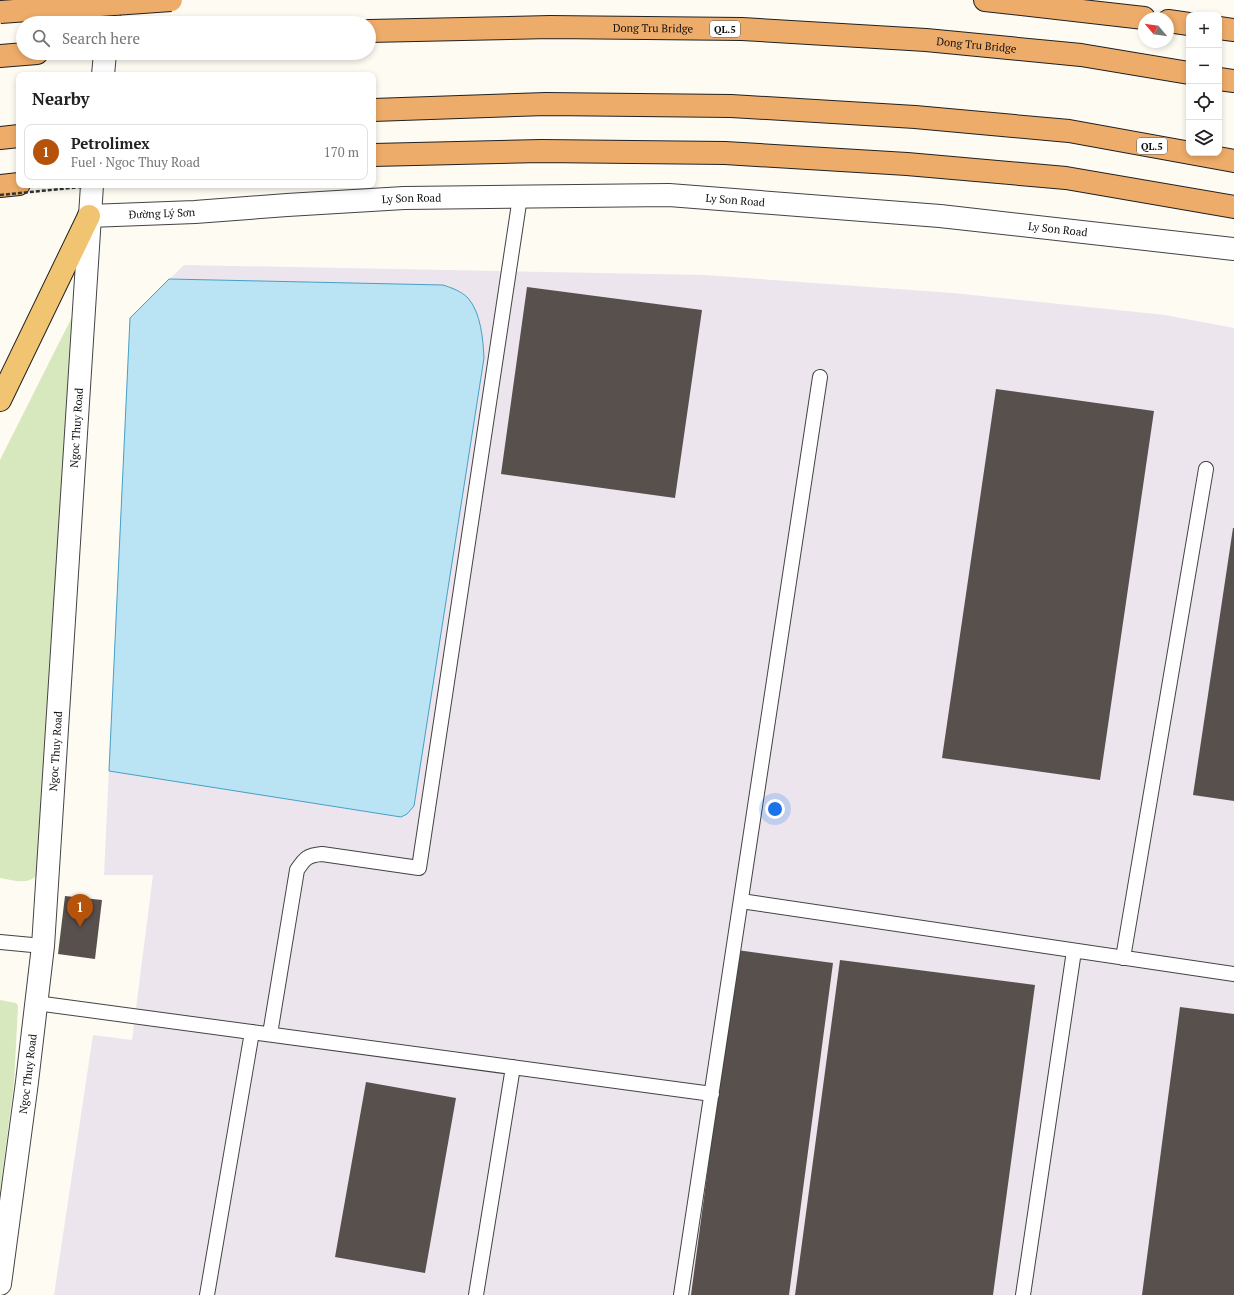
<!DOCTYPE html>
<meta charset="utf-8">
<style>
:root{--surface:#fff;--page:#f6f6f6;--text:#222;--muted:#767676;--line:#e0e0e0;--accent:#b45309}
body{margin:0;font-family:"PT Serif",serif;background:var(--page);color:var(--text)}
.controls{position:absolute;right:12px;top:12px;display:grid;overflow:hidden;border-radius:8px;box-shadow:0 2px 6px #0003}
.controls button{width:36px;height:36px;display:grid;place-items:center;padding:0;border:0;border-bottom:1px solid var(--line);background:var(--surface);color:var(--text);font:20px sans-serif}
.compass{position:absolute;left:1138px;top:12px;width:36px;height:36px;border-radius:50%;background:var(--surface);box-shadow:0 2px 6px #0003;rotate:299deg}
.you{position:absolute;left:775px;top:809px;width:14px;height:14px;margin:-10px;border:3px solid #fff;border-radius:50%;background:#1a73e8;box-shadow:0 0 0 6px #1a73e833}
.badge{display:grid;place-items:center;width:26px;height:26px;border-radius:50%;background:var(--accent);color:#fff;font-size:13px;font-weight:700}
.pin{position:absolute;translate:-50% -33px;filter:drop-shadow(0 1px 2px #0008)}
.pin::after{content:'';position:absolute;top:21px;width:14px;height:12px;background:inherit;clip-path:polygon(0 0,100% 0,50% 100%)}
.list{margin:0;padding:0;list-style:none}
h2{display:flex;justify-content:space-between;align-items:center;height:52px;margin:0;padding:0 16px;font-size:17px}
h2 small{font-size:13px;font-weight:400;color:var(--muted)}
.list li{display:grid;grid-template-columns:26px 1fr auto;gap:12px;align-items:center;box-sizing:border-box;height:56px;margin:0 8px 8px;padding:0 8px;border:1px solid var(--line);border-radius:8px}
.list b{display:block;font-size:15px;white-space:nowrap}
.list p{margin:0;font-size:13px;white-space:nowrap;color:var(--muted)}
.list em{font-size:13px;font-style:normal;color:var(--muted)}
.icon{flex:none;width:22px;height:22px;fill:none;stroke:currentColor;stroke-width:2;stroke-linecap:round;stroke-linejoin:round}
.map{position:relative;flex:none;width:1234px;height:1295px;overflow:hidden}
.search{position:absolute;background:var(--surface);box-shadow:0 2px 6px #0003;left:16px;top:16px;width:360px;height:44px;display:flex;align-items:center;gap:10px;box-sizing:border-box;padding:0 14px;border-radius:22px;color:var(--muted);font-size:15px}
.panel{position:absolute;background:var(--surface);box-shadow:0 2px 6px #0003;left:16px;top:72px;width:360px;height:116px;border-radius:8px}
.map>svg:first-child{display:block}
.industrial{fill:#ece5ed}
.green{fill:#d8e8be}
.water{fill:#bae4f3;stroke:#45a0c6}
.building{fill:#58504d}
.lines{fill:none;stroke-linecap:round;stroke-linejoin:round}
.service-casing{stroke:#434343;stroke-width:16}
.tertiary-casing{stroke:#434343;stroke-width:24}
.primary-casing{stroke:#212121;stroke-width:24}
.trunk-casing{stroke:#212121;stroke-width:24}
.service{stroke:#fff;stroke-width:14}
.tertiary{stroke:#fff;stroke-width:22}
.primary{stroke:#f1c471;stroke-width:22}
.trunk{stroke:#eeac6a;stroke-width:22}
.trunk-bridge-casing{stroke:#212121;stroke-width:24;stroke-linecap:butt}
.path-bridge{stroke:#323232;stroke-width:2.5;stroke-dasharray:4 2;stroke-linecap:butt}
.trunk-bridge{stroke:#eeac6a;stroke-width:22}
.labels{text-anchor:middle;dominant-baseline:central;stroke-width:4;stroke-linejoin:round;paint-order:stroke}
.shield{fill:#fff;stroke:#585858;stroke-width:1}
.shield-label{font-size:10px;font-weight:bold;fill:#101010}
.street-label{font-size:11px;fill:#101010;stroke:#fff}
</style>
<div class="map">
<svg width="1234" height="1295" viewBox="0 0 1234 1295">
<rect width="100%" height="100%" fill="#fefbf3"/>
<path class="industrial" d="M184 265 705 275 953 293 1165 315 1234 328V1295H54L93 1035 132 1040 153 875H104L130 318Z"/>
<path class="green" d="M74 313 38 874C28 886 13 880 0 878V460Z
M0 1000 16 1003 18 1006 14 1083 0 1192Z"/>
<path class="water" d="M169 279 443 285C452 288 461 291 468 298 481 313 483 339 484 358L414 806 407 814 401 817 109 771 130 318Z"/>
<path class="building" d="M527 287 702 310 675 498 501 474Z
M996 389 1154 411 1100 780 942 758Z
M1233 528H1234V801L1193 795Z
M65 896 102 900 95 959 58 954Z
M737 950 833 963 789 1295H691Z
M840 960 1035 985 993 1295H795Z
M1180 1007 1234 1014V1295H1142Z
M366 1082 456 1098 425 1273 335 1257Z"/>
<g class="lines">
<g class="service-casing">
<path id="service" d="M741 901 1234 974
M0 942 43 946
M1123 958 1206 469
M36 1003 712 1094
M270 1034 297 870C305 858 308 855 322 854L419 868 520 197
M207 1295 252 1032
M476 1295 513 1067
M681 1295 820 377
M1023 1295 1074 951"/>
</g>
<g class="tertiary-casing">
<g id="tertiary">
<path d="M108 23 110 0"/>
<path d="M103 75 105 53"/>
<path id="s1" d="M89 216 195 212 287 205 404 198 669 195 940 216 1234 249"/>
<path id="s2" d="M0 1284 27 1082 43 946 92 185"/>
</g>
</g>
<g class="primary-casing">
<path id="primary" d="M0 400 89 216"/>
</g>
<g class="trunk-casing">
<g id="trunk">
<path d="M985 0 1144 18"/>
<path d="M1168 21 1189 24"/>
<path d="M1219 28 1234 30"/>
<path id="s3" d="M369 31 550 27 742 29 926 40 1081 55 1189 73"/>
<path d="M0 56 37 53"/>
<path d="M1219 79 1234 81"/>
<path d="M373 110 546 104 731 106 915 117 1069 131 1234 161"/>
<path d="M0 138 19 136"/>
<path d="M373 155 541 151 725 153 907 164 1066 178 1234 207"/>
<path d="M0 186 19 184"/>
</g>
</g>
<use href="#service" class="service"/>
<use href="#tertiary" class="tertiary"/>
<use href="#primary" class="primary"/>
<use href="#trunk" class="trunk"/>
<g class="trunk-bridge-casing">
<path id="trunk-bridge" d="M0 12 171 0"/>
</g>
<path class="path-bridge" d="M0 195 101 185"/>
<use href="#trunk-bridge" class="trunk-bridge"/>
</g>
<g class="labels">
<g class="shield">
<rect x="710" y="21" width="30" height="16" rx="3"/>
<rect x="1137" y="138" width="30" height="16" rx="3"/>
</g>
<g class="shield-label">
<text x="725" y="29">QL.5</text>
<text x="1152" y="146">QL.5</text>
</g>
<g class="street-label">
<text stroke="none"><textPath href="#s3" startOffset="284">Dong Tru Bridge</textPath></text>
<text stroke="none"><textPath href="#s3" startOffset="608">Dong Tru Bridge</textPath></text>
<text stroke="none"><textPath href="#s1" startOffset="323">Ly Son Road</textPath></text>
<text stroke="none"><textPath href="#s1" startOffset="647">Ly Son Road</textPath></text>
<text stroke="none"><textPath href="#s1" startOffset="73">Đường Lý Sơn</textPath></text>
<text stroke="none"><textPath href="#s1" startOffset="971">Ly Son Road</textPath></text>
<text stroke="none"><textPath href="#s2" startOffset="860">Ngoc Thuy Road</textPath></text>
<text stroke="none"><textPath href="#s2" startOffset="536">Ngoc Thuy Road</textPath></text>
<text stroke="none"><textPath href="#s2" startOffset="212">Ngoc Thuy Road</textPath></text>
</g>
</g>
</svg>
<div class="controls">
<button>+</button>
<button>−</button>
<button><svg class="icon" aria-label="locate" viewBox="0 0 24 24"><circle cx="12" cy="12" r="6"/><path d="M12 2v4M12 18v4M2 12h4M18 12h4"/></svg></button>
<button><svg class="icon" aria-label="layers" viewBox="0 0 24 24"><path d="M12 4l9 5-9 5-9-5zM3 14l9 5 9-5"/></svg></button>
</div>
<svg class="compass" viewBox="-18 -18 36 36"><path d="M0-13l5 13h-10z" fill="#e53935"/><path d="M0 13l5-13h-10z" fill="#767676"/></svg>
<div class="you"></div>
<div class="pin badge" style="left:80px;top:927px">1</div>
<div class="search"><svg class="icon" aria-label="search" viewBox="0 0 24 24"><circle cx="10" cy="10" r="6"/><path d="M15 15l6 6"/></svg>Search here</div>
<section class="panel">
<h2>Nearby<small></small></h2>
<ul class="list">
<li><span class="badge">1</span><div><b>Petrolimex</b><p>Fuel · Ngoc Thuy Road</p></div><em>170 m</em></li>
</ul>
</section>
</div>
